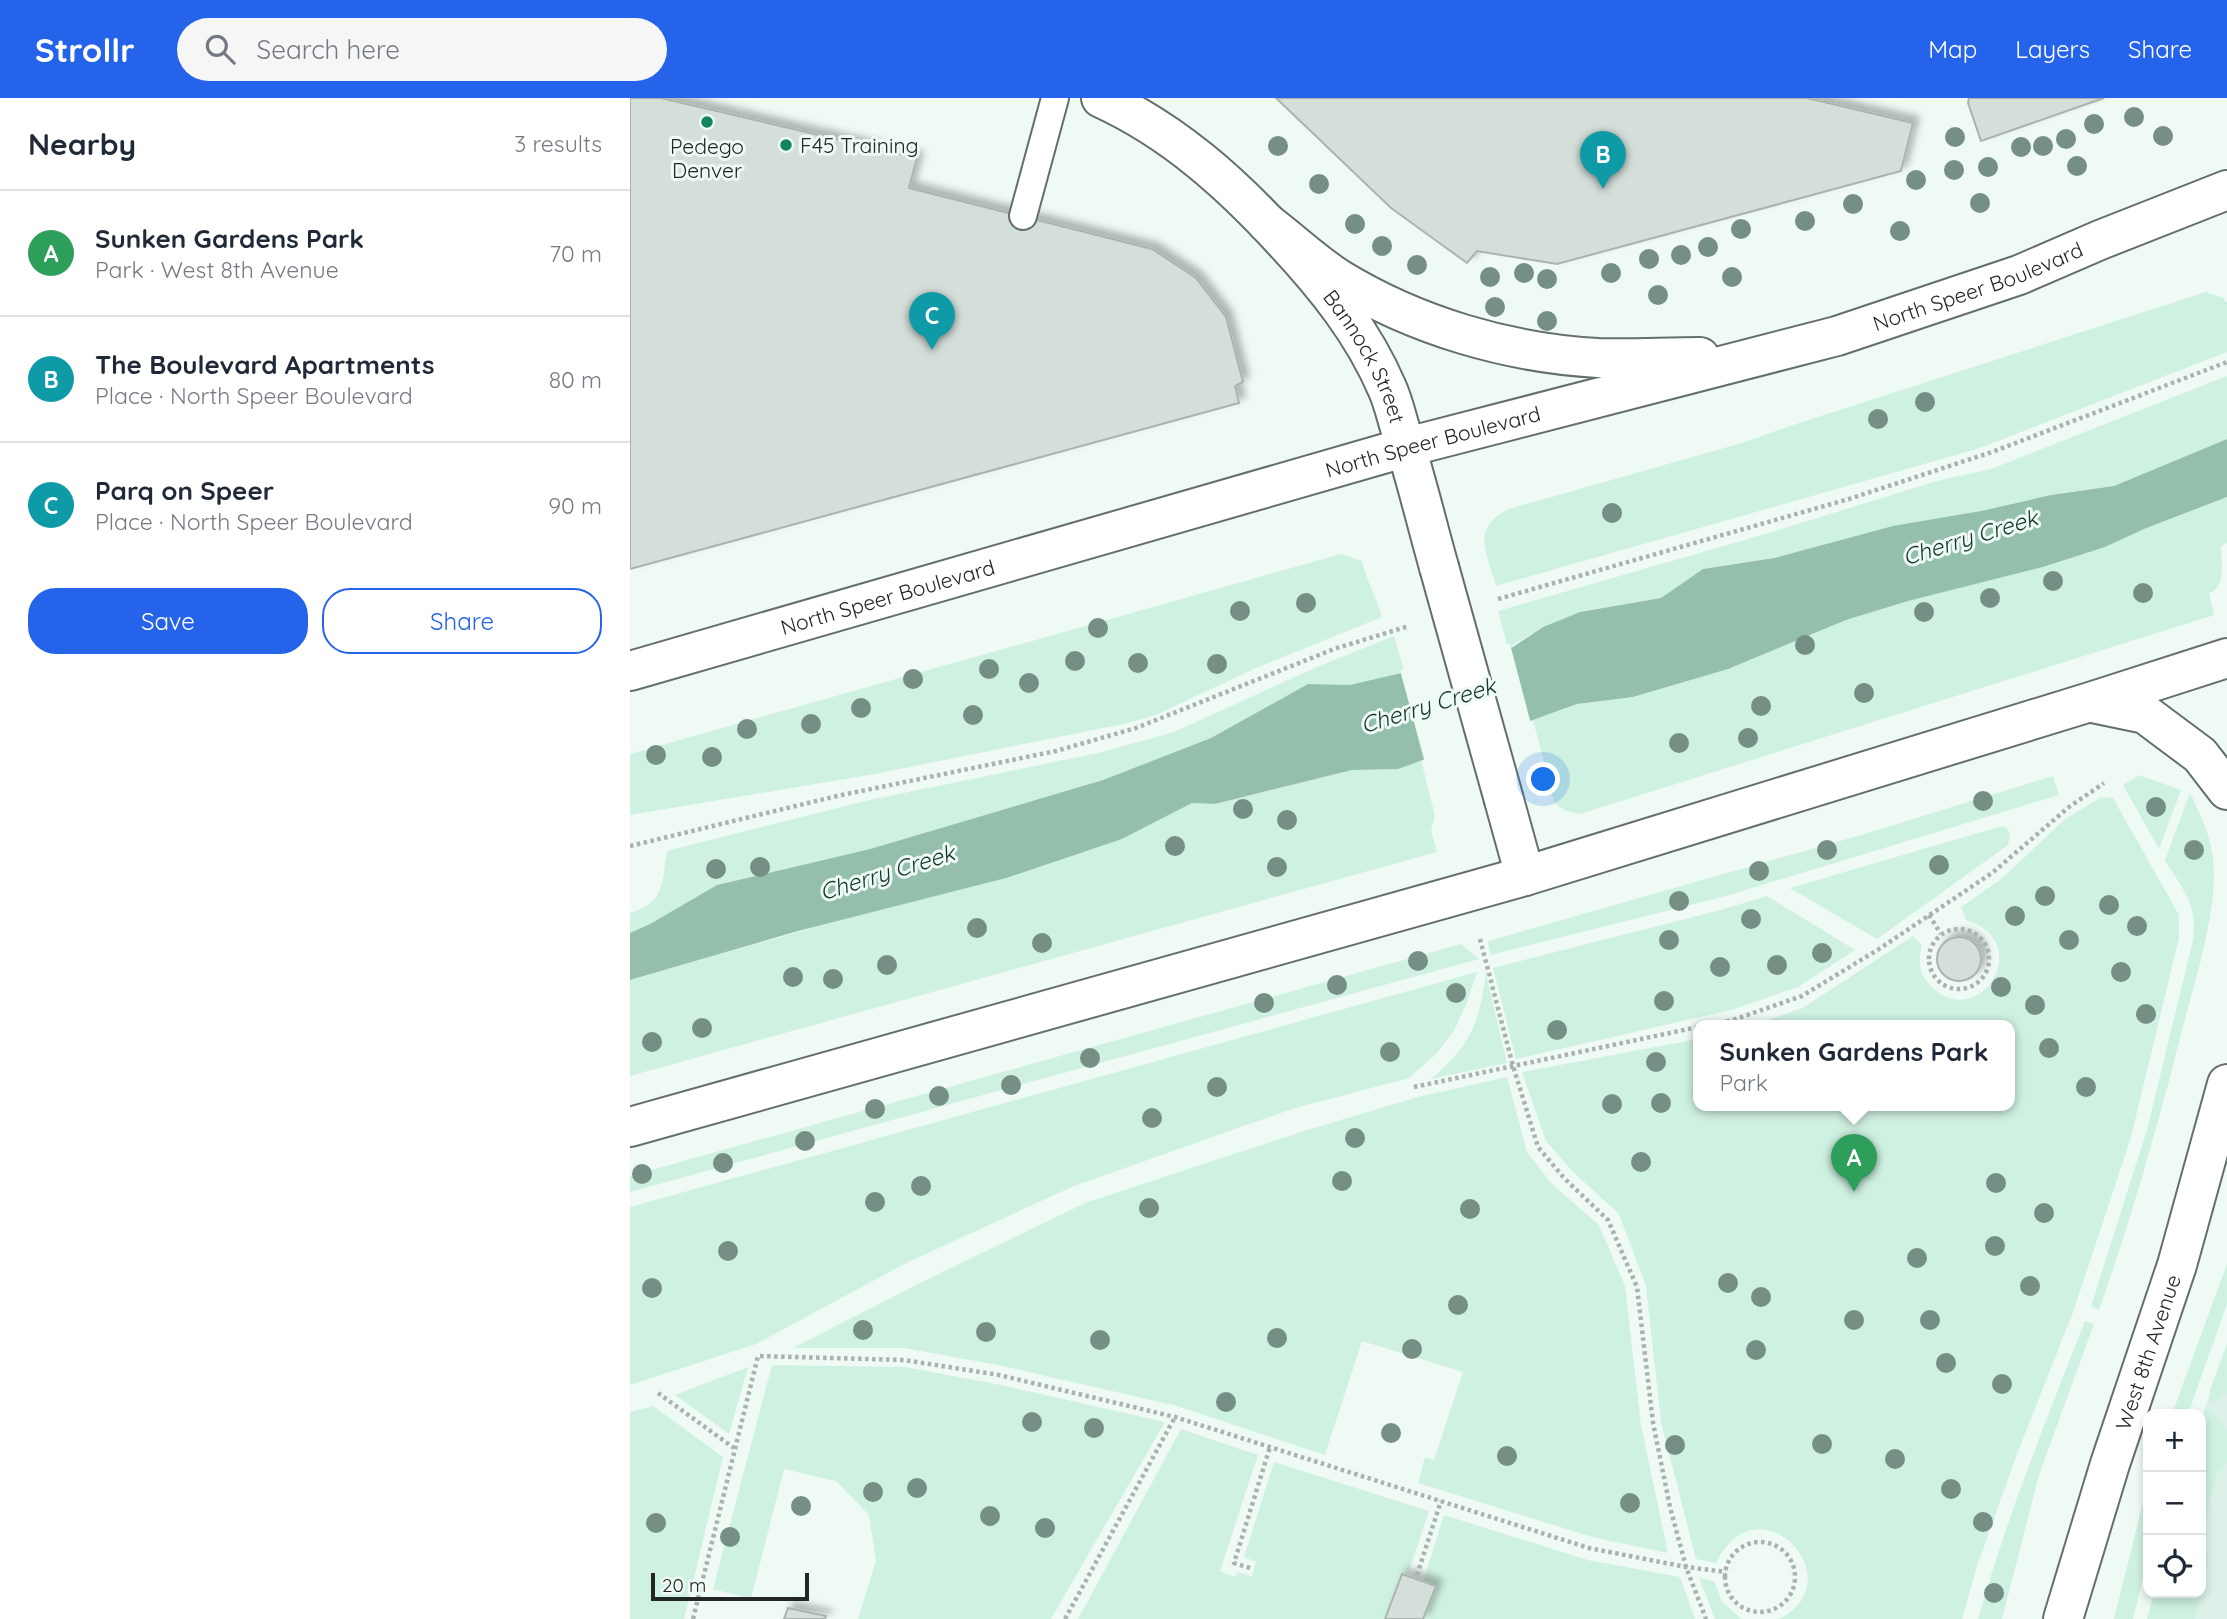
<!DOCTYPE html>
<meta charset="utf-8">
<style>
:root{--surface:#fff;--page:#f6f6f7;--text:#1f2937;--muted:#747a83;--line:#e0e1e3;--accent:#2563eb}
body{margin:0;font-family:Quicksand,sans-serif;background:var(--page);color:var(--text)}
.controls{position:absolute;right:21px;bottom:21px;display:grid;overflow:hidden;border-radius:14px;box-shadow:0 4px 10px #0003}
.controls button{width:63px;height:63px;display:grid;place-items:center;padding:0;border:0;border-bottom:2px solid var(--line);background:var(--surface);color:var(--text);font:35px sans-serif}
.scale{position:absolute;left:21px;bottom:18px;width:158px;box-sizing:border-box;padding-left:7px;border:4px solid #222624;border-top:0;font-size:19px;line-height:24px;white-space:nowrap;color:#222624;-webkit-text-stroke:5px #effaf5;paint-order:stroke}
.you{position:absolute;left:914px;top:682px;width:24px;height:24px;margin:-18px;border:5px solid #fff;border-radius:50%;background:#1a73e8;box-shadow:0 0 0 10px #1a73e833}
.badge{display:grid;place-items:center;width:46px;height:46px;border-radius:50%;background:var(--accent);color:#fff;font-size:23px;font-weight:700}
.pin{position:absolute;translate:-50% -58px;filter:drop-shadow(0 2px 4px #0008)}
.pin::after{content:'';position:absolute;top:37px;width:24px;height:21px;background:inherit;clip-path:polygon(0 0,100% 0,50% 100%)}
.popup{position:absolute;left:1063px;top:922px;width:322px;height:91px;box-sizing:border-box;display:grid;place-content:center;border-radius:14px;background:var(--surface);filter:drop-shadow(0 2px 5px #0005);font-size:23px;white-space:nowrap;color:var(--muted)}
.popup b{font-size:26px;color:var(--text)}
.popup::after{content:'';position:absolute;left:50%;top:100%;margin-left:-14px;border:14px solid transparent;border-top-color:var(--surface)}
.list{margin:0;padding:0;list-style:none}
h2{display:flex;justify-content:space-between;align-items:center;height:91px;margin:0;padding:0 28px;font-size:30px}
h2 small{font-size:23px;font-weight:400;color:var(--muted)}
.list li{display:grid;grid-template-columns:46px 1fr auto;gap:21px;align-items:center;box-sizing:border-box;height:126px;padding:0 28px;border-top:2px solid var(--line)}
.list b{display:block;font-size:26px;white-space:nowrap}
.list p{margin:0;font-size:23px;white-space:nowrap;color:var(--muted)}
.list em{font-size:23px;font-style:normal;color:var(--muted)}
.actions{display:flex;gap:14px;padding:21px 28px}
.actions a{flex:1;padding:16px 0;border:2px solid var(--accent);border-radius:28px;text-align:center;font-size:24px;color:var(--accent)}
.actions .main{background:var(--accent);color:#fff}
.icon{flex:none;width:38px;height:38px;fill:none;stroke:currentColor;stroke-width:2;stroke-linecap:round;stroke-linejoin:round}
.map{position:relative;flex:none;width:1597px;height:1521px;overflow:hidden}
header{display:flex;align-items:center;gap:42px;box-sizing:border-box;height:98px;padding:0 35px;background:var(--accent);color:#fff}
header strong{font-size:33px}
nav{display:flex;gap:38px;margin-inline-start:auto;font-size:24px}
.search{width:490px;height:63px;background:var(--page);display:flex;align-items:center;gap:18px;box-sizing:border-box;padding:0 24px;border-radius:38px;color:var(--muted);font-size:26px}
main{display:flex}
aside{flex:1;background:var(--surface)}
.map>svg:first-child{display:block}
.built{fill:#ddf1e8}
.green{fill:#cff1e1}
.water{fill:#95bfad}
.pier{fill:#effaf5}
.building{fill:#d4dfda;stroke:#a9b4af;stroke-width:2;filter:url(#shadow)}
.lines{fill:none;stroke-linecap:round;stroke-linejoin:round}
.service-casing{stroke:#646e6a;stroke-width:30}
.tertiary-casing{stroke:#646e6a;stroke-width:42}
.primary-casing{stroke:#646e6a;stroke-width:42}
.path{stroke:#aab2ae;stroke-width:4.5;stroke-dasharray:3.5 3.5;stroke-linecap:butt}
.service{stroke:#fff;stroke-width:26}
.tertiary{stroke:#fff;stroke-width:38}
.primary{stroke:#fff;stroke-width:38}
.tertiary-bridge-casing{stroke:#646e6a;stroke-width:42;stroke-linecap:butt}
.tertiary-bridge{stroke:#fff;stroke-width:38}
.tree{fill:#758f85}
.poi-dot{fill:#128462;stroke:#effaf5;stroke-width:2.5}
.labels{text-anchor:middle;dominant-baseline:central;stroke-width:6;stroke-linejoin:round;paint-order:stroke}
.poi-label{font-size:21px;fill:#222624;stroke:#effaf5;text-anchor:start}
.street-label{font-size:21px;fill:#222624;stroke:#effaf5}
.water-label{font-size:23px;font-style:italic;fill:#12372a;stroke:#effaf5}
</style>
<header>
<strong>Strollr</strong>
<div class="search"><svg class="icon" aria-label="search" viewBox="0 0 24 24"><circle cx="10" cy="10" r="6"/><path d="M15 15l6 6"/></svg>Search here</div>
<nav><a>Map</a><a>Layers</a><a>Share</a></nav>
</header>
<main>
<aside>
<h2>Nearby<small>3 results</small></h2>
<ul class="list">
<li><span class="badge" style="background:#2e9e5b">A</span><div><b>Sunken Gardens Park</b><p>Park · West 8th Avenue</p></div><em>70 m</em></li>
<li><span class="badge" style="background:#0f9aa8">B</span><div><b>The Boulevard Apartments</b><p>Place · North Speer Boulevard</p></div><em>80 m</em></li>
<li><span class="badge" style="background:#0f9aa8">C</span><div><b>Parq on Speer</b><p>Place · North Speer Boulevard</p></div><em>90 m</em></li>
</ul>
<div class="actions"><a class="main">Save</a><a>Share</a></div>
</aside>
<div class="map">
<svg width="1597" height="1521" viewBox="0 0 1597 1521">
<defs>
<filter id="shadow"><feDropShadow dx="6" dy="-6" stdDeviation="3.5" flood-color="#0004"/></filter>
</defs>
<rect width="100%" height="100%" fill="#effaf5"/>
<path class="built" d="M1597 1246V1521H1517L1524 1495H1571V1322Z"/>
<path class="green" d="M1576 194 1593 200 1597 205V254L1347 351 866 488C857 455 840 430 879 411L1112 345 1160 328Z
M1597 278V341L1484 388 1421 397 1143 460 1073 471 1031 500 950 514 913 529 878 550 868 513 1132 437 1307 383 1361 371Z
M1597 399V445L1591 448C1591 463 1597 490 1579 495L1584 517 950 716C933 713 922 709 921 690L903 622 947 606 1003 599 1098 571 1216 522 1278 503 1413 469 1475 449 1514 431Z
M711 456 732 463C737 484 746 498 752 519L626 570 526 617 493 626 245 676 0 717V656Z
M764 538 775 575 720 587 678 586 581 640 473 682 240 751 87 787 20 826 0 835V815C35 805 32 784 37 753L235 703 468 655 544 634 687 569Z
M791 662 805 718 801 732 807 754 0 978V882L492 741 562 705 585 706 722 672 768 671Z
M1509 677 1551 692 1529 751 1493 687Z
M1423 678 1429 697 1089 800 860 857 858 843 1231 737Z
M1560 695C1573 722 1584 744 1584 775 1584 821 1567 877 1555 921 1530 1020 1503 1116 1469 1212L1461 1208 1517 1032 1563 842C1568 806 1553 792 1535 762Z
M1471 699 1483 700 1549 817V840L1501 1039 1443 1214 1387 1356 1347 1468 1332 1521H1149C1226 1482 1128 1378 1086 1465L1066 1461 1031 1324 1016 1188 989 1116 941 1072 916 1043 892 974 1068 941V1008H1380V928H1122L1174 909 1283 838 1292 847C1288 862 1289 876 1300 887 1346 937 1409 845 1336 822L1331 809 1370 782 1434 722Z
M1372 728 1377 730 1380 736 1378 747 1247 841 1160 790Z
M1137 798 1225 852 1168 889 1101 912 886 961 863 870 1094 811Z
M831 846 849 861 0 1094V1078Z
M847 874 837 904 824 933 807 955 779 980 662 1011 444 1088 278 1164 126 1246 0 1287V1109Z
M856 876 877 965 801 981C841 946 848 929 856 876Z
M877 979 897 1054 921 1085 969 1127 995 1188 1011 1327 1038 1455 962 1439 788 1385 795 1359 804 1362 833 1274 732 1243 695 1357 547 1308 368 1267 274 1250H163L288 1186 455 1105 671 1034 788 999Z
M1597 1166V1206L1558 1316H1542Z
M1455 1223 1464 1226 1409 1377 1372 1521H1348C1377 1419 1416 1322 1455 1223Z
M1597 1246V1295L1579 1306 1580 1292Z
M142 1267 275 1269 366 1286 535 1324 421 1521H228L246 1463 239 1417 206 1383 154 1371 121 1501 83 1491Z
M118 1269 99 1336 45 1297Z
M23 1308 93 1359 54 1521H0V1314Z
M1577 1308 1597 1333V1364L1586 1378 1571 1441 1579 1461 1565 1521H1517L1524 1495H1571V1322Z
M551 1331 628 1357 590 1473 605 1479 607 1474 622 1478 626 1464 614 1459 644 1364 799 1413 763 1521H448Z
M1518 1384V1460L1503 1521H1484Z
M814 1417 958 1462 1050 1479 1065 1521H793L805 1489 793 1484Z
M1069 1480 1084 1483 1092 1504 1112 1521H1085Z"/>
<path class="water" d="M1597 341V399L1514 431 1475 449 1413 469 1278 503 1216 522 1098 571 1003 599 947 606 768 671 722 672 585 706 562 705 492 741 376 780 168 833 0 882V835L20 826 87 787 240 751 473 682 581 640 678 586 720 587 883 549 913 529 950 514 1031 500 1073 471 1144 460 1263 428 1351 413 1421 397 1484 388Z"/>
<path class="pier" d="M880 546 901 626 795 665 770 572Z"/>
<path class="building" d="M0 0H31L287 60 279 90 522 151 566 180 596 219 613 284 605 288 609 305 0 471Z
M646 0H1177L1283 25 1271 73 927 166 847 153 837 165 761 110Z
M1339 0H1474L1351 43 1338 5Z
M1307 861a22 22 0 1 1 44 0a22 22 0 1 1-44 0Z
M772 1476 806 1488 793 1521H755Z
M158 1510 196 1518 195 1521H154Z"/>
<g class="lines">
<g class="service-casing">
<path id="service" d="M393 118 425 0"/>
</g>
<g class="tertiary-casing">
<g id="tertiary">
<path id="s1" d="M471 0C543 33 601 85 654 143 695 187 733 234 757 290 763 303 766 317 770 330 785 376 796 423 809 469"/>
<path d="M874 702 895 778"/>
</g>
</g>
<g class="primary-casing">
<g id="primary">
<path d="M637 125C661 143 684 165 709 181 786 228 878 255 968 260 1001 261 1036 259 1070 259"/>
<path id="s2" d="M0 573 777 349 1207 238 1389 177 1470 142 1597 92"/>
<path d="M1462 605 1515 616 1570 657 1597 692"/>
<path d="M0 1029 895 778 1460 604 1597 560"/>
<path id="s3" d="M1433 1521 1480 1366 1547 1167 1597 986"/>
</g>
</g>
<path class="path" d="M868 501 1219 401 1362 354 1597 264
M0 748 207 698 426 653 506 630 704 551 779 528
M1299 817 1311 836
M1299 861a30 30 0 1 1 60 0a30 30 0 1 1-60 0Z
M850 841 883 968 908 1049 934 1080 978 1122 1007 1189 1023 1325 1040 1409 1056 1469 1076 1521
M1076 928 1103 922 1172 898 1249 851 1362 775 1439 709 1474 685
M784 989 1068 929
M28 1295 104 1350
M1095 1479a35 35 0 1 1 70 0a35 35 0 1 1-70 0Z
M620 1470 604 1465 640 1349
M787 1477 811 1403
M63 1521 128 1258 274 1262 369 1277 545 1319 959 1450 1056 1469 1096 1474
M435 1521 545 1319"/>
<use href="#service" class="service"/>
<use href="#tertiary" class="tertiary"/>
<use href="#primary" class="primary"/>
<g class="tertiary-bridge-casing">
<path id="tertiary-bridge" d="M809 469 874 702"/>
</g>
<use href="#tertiary-bridge" class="tertiary-bridge"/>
</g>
<g class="tree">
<circle cx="1504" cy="19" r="10"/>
<circle cx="1464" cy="26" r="10"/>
<circle cx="1533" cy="38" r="10"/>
<circle cx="1325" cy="39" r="10"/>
<circle cx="1436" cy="41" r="10"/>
<circle cx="648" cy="48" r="10"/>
<circle cx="1413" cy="48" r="10"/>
<circle cx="1391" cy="49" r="10"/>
<circle cx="1447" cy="68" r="10"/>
<circle cx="1358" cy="69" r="10"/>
<circle cx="1324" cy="72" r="10"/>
<circle cx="1286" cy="82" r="10"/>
<circle cx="689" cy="86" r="10"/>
<circle cx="1350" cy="105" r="10"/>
<circle cx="1223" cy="106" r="10"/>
<circle cx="1175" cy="123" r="10"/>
<circle cx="725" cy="126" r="10"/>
<circle cx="1111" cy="131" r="10"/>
<circle cx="1270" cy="133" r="10"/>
<circle cx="752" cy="148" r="10"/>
<circle cx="1078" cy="149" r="10"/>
<circle cx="1051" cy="157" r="10"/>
<circle cx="1019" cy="161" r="10"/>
<circle cx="787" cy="167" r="10"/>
<circle cx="894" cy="175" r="10"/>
<circle cx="981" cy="175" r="10"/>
<circle cx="860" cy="179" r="10"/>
<circle cx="1102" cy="179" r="10"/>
<circle cx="917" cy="181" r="10"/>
<circle cx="1028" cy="197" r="10"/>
<circle cx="865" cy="209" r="10"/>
<circle cx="917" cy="223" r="10"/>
<circle cx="1295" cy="304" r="10"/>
<circle cx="1248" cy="321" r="10"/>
<circle cx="982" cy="415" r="10"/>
<circle cx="1423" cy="483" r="10"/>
<circle cx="1513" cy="495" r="10"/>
<circle cx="1360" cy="500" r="10"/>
<circle cx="676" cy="505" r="10"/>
<circle cx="610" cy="513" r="10"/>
<circle cx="1294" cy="514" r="10"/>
<circle cx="468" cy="530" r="10"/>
<circle cx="1175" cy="547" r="10"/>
<circle cx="445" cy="563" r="10"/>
<circle cx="508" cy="565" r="10"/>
<circle cx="587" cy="566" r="10"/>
<circle cx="359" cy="571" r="10"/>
<circle cx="283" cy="581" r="10"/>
<circle cx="399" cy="585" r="10"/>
<circle cx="1234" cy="595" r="10"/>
<circle cx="1131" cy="608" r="10"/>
<circle cx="231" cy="610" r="10"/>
<circle cx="343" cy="617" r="10"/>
<circle cx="181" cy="626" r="10"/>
<circle cx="117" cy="631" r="10"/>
<circle cx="1118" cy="640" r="10"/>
<circle cx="1049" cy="645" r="10"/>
<circle cx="26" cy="657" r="10"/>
<circle cx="82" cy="659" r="10"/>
<circle cx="1353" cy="703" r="10"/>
<circle cx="1526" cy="709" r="10"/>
<circle cx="613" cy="711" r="10"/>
<circle cx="657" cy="722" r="10"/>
<circle cx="545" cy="748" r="10"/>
<circle cx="1197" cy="752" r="10"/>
<circle cx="1564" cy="752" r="10"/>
<circle cx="1309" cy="767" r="10"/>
<circle cx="130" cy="769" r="10"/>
<circle cx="647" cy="769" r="10"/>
<circle cx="86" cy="771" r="10"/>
<circle cx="1129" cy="773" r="10"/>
<circle cx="1415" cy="798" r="10"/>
<circle cx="1049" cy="803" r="10"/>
<circle cx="1479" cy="807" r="10"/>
<circle cx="1385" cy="818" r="10"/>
<circle cx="1121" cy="821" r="10"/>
<circle cx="1507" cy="828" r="10"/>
<circle cx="347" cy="830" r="10"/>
<circle cx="1039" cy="842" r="10"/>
<circle cx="1439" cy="842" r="10"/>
<circle cx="412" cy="845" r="10"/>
<circle cx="1192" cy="855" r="10"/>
<circle cx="788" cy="863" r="10"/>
<circle cx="257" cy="867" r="10"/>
<circle cx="1147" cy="867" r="10"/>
<circle cx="1090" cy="869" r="10"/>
<circle cx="1491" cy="874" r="10"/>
<circle cx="163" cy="879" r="10"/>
<circle cx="203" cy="881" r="10"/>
<circle cx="707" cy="887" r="10"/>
<circle cx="1371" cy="889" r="10"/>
<circle cx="826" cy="895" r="10"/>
<circle cx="1034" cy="903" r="10"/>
<circle cx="634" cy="905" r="10"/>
<circle cx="1405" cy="907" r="10"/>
<circle cx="1516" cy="916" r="10"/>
<circle cx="72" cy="930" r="10"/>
<circle cx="927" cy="932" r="10"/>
<circle cx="22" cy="944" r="10"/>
<circle cx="1419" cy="950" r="10"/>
<circle cx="760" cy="954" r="10"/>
<circle cx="460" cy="960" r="10"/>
<circle cx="1026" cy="964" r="10"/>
<circle cx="381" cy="987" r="10"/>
<circle cx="587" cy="989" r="10"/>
<circle cx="1456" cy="989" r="10"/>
<circle cx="309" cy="998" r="10"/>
<circle cx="1031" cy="1005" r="10"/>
<circle cx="982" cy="1006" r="10"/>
<circle cx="245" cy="1011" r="10"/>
<circle cx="522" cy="1020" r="10"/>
<circle cx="725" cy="1040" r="10"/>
<circle cx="175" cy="1043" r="10"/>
<circle cx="1011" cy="1064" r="10"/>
<circle cx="93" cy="1065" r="10"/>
<circle cx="12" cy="1076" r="10"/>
<circle cx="712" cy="1083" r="10"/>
<circle cx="1366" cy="1085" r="10"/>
<circle cx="291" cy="1088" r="10"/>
<circle cx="245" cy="1104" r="10"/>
<circle cx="519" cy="1110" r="10"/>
<circle cx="840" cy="1111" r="10"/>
<circle cx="1414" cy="1115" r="10"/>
<circle cx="1365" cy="1148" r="10"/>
<circle cx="98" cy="1153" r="10"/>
<circle cx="1287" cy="1160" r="10"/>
<circle cx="1098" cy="1185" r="10"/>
<circle cx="1400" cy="1188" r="10"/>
<circle cx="22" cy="1190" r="10"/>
<circle cx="1131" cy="1199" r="10"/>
<circle cx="828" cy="1207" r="10"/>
<circle cx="1224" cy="1222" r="10"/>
<circle cx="1300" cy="1222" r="10"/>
<circle cx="233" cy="1232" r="10"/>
<circle cx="356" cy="1234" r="10"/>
<circle cx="647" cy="1240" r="10"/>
<circle cx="470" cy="1242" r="10"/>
<circle cx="782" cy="1251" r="10"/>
<circle cx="1126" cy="1252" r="10"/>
<circle cx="1316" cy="1265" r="10"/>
<circle cx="1372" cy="1286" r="10"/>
<circle cx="596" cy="1304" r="10"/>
<circle cx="402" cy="1324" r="10"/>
<circle cx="464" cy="1330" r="10"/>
<circle cx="761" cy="1335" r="10"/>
<circle cx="1192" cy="1346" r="10"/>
<circle cx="1045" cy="1347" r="10"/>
<circle cx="877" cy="1358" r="10"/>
<circle cx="1265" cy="1361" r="10"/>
<circle cx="287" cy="1390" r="10"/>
<circle cx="1321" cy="1391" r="10"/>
<circle cx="243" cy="1394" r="10"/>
<circle cx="1000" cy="1405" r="10"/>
<circle cx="171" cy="1408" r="10"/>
<circle cx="360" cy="1418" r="10"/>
<circle cx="1353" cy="1424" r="10"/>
<circle cx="26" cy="1425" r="10"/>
<circle cx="415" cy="1430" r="10"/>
<circle cx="100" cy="1439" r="10"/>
<circle cx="1364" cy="1495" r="10"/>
</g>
<g class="poi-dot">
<circle cx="77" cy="24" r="7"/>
<circle cx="156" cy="47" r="7"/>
</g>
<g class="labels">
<g class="poi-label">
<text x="170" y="47">F45 Training</text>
<text x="77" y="48" text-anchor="middle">Pedego<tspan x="77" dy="24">Denver</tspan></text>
</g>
<g class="street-label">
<text stroke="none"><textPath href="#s2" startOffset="1402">North Speer Boulevard</textPath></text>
<text stroke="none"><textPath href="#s1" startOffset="376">Bannock Street</textPath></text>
<text stroke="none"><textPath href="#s2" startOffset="835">North Speer Boulevard</textPath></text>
<text stroke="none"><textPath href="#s2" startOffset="268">North Speer Boulevard</textPath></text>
<text stroke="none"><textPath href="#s3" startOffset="280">West 8th Avenue</textPath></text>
</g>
<g class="water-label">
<text transform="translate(1340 439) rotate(-17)">Cherry Creek</text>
<text transform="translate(798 607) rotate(-17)">Cherry Creek</text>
<text transform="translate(257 774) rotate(-17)">Cherry Creek</text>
</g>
</g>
</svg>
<div class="controls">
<button>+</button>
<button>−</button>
<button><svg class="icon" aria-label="locate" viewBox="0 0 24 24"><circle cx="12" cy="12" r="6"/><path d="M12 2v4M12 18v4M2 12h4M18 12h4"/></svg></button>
</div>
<div class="scale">20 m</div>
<div class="you"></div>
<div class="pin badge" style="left:1224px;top:1094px;background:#2e9e5b">A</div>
<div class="popup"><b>Sunken Gardens Park</b>Park</div>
<div class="pin badge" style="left:973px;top:91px;background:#0f9aa8">B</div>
<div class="pin badge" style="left:302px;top:252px;background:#0f9aa8">C</div>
</div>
</main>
